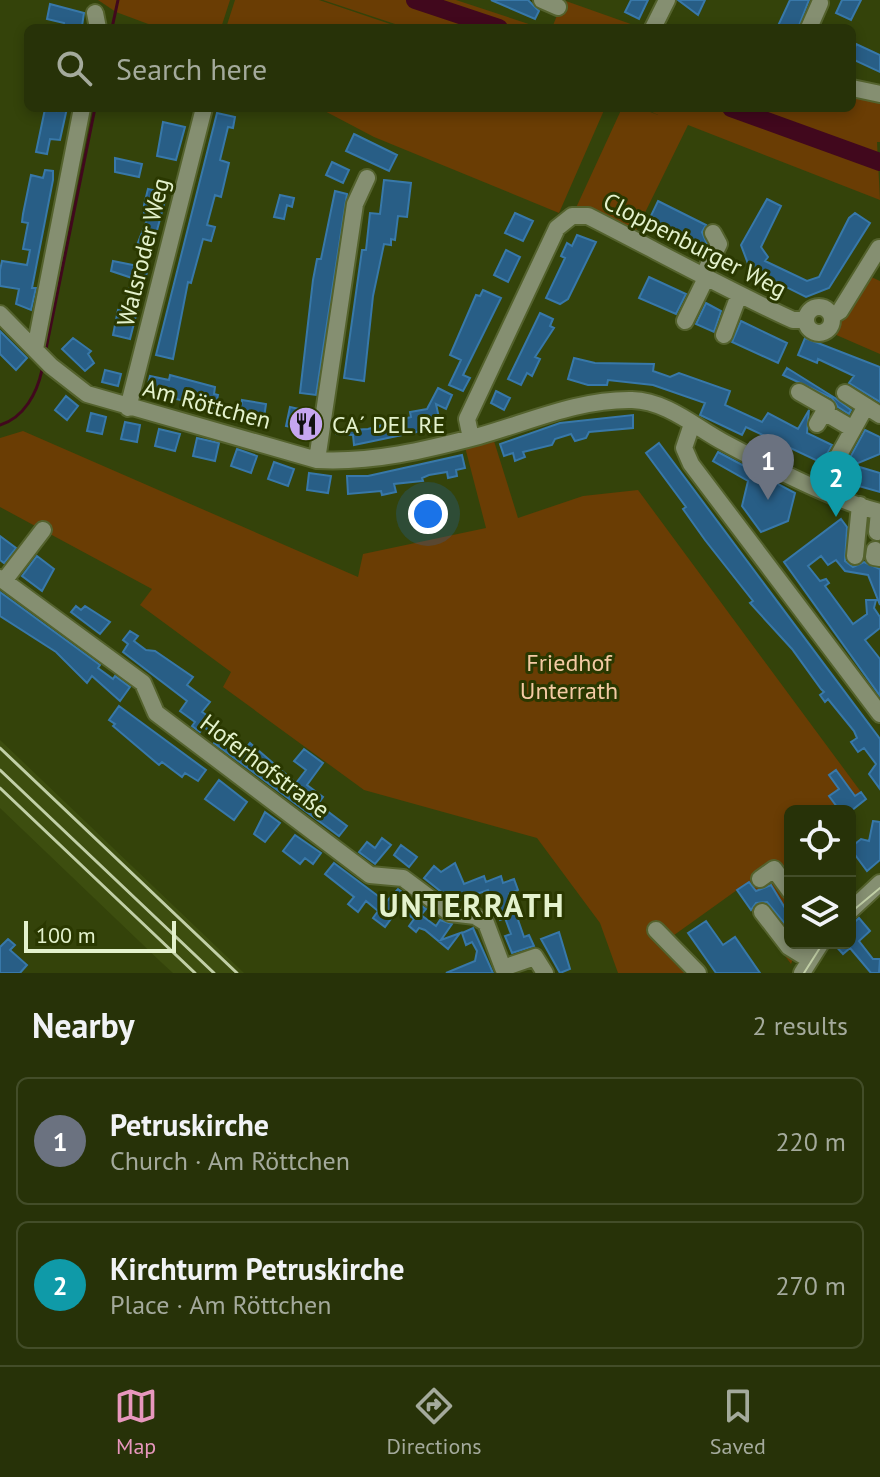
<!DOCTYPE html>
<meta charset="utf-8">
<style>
:root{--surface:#273208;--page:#333e16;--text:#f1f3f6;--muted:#a4aa9c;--line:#434d29;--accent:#e797bd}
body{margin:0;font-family:"PT Sans",sans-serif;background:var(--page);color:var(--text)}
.controls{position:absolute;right:24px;bottom:24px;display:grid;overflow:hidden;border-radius:12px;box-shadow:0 4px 12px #0003}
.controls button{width:72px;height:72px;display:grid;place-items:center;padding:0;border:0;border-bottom:2px solid var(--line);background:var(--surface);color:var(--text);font:40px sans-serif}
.scale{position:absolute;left:24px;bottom:20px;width:152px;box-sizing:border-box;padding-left:8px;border:4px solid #e4f2cd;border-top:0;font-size:22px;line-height:28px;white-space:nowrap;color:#e4f2cd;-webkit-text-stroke:6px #2a3800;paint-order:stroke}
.you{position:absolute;left:428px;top:514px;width:28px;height:28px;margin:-20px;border:6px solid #fff;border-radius:50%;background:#1a73e8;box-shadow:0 0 0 12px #1a73e833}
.badge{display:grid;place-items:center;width:52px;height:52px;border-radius:50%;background:var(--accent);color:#fff;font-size:26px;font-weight:700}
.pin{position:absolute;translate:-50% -66px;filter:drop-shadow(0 2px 4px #0008)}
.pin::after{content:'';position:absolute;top:42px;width:28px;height:24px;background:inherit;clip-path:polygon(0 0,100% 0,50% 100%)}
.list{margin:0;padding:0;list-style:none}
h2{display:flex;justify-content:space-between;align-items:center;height:104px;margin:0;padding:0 32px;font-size:34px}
h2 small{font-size:26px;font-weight:400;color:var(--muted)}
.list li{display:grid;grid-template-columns:52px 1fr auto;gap:24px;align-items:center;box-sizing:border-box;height:128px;margin:0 16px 16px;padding:0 16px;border:2px solid var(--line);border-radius:12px}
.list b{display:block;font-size:30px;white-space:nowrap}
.list p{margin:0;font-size:26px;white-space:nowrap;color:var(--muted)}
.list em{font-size:26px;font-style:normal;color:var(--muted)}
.icon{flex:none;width:44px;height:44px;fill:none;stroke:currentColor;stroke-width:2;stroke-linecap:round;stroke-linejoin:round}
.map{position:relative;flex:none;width:880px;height:973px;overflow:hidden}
.search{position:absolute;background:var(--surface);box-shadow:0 4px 12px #0003;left:24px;right:24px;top:24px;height:88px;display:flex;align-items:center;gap:20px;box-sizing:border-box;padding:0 28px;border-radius:12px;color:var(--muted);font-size:30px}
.sheet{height:392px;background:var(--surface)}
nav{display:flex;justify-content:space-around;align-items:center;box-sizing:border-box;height:112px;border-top:2px solid var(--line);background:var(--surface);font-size:22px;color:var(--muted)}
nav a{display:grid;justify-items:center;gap:4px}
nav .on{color:var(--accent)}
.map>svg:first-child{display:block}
.built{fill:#3d4e0f}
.green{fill:#6a3d04}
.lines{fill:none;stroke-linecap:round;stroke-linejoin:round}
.stream{stroke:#41081d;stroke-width:3}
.river{stroke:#41081d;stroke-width:18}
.building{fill:#285e86;stroke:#3878a9;stroke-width:2}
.minor-casing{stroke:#54622d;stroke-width:20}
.minor{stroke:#858f71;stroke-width:16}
.tram{stroke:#c1cfa6;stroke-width:2}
.rail{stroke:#c1cfa6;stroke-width:3}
.labels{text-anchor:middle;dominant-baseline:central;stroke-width:6;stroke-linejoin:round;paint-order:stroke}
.street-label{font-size:24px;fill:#e4f2cd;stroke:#2a3800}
.poi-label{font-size:24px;fill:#e4f2cd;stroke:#2a3800;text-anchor:start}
.park-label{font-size:24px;fill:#f4caa4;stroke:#2a3800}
.district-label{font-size:32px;font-weight:bold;letter-spacing:2px;fill:#e4f2cd;stroke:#2a3800}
</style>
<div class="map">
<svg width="880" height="973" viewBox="0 0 880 973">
<rect width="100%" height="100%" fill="#34430a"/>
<path class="built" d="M0 740 244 973H173L162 963 0 808Z"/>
<path class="green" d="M98 0H230L221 28H159L116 12Z
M235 0H319L402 28H226Z
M323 0H456L541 28H407Z
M563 0 642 28H552Z
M852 94 880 100V142H877L880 200 688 125 635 233 575 210 622 108H640L658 115 644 108H852Z
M319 108H605L559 213 374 137Z
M869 276 880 281V354L834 334Z
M23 431 358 577 363 554 486 528 465 447 494 441 518 518 583 496 638 490 861 792 838 811H790V943H799L791 964 737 890 663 943 691 973H618L600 923 537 838 364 790 223 687 231 672 140 605 152 589 0 507V438Z"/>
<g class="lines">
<path class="stream" d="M112 28 118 0
M46 349 95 108
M0 425C24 418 37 393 42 370"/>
<path class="river" d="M415 0 499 28
M731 108 880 162"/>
</g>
<path class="building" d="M491 0H528L539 11 535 19Z
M631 0H648L639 19 625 12Z
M678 0H705L698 15Z
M790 0H809L798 28H777Z
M842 0H861L851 20 836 13Z
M50 4 84 13 82 26 63 28 64 23 47 19Z
M856 44 880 55V72L852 59Z
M57 108H67L60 140 50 139 47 154 36 152 45 109 56 111Z
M217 113 235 117 233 128 228 127 220 160 229 163 221 197 215 195 207 225 215 227 211 241 203 239 191 283 188 282 173 359 156 355Z
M163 122 185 127 176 160 157 156Z
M354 134 397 155 389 171 346 151Z
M115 158 142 164 139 177 115 172Z
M332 162 349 170 343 183 326 175Z
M45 170 53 171V180L32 288H36L31 310 16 304 19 289 0 286V270L2 261 27 265 30 250 23 249 28 223 22 222 23 214 31 175 43 178Z
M384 180 411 183 407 217 398 216 395 240 391 239V245L384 244 373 296 364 381 344 378 362 250H366L370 213 380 214Z
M148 189 167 193 152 249 137 245 148 217 144 216V205Z
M335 191 347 194 316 395 300 393 313 280 317 259H321Z
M280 195 294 198 292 207 287 205 284 219 274 217Z
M767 199 781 206 761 247 768 257 765 261 807 281 819 277 849 218 855 213 870 223 829 288 806 297 750 269 741 245Z
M658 201 706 225 702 232 707 244 704 249 648 222Z
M515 213 533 221 523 241 505 233Z
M577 235 596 242 568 299 560 304 546 298 565 258 561 256 567 243 572 246Z
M506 250 520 257 508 282 494 275Z
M113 261 148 268 130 339 113 335 118 310 124 311 132 278 111 271Z
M649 277 686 294 676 314 639 298Z
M483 290 501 298 463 375 470 378 463 391 449 385 461 360 450 355 476 295 480 296Z
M706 303 721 311 714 332 696 324Z
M540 313 553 319 550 326 554 328 535 357 540 359 532 376 527 373 521 385 508 379Z
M741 321 787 343 778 363 732 342Z
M0 331 27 358 16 370 0 354Z
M73 338 91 351 88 354 94 363 85 371 62 349Z
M805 338 880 367V402L849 383 854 376 818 359 817 363 798 355Z
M574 358 595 363 654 364 653 371 670 377 679 373 730 391 725 405 762 422 768 413 798 429 809 410 807 433 832 445 822 463 746 427 742 435 700 415 705 403 653 385 608 380 607 385H588L568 379Z
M787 368 835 398 851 410 849 414 838 407 832 398 783 375Z
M105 370 121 374 118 386 102 382Z
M170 375 215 387 214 394 218 395 215 408 146 392 150 376 169 380Z
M438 388 452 395 446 409 436 404 441 427 354 445 353 435 336 434V431L368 429 411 417 410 412 427 409Z
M496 391 510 398 504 410 491 403Z
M66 396 78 406 67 420 55 410Z
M242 400 266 404 264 418 240 414Z
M290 407 313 412 308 431 286 426Z
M91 413 106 417 102 434 87 431Z
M633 415V428L589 432 586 438 575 441 571 434 555 439 552 445 523 452 525 457 515 461 513 453 504 456 500 444 560 423Z
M125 422 140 425 137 442 121 439Z
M159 429 180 434 175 451 155 446Z
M865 430 880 437V454L853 465 880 473V492L848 483 849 480 841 474Z
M197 438 219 443 215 461 193 456Z
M659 443 880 739V789L869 774 876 764 864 748 858 752 851 742 857 738 854 731 828 699 825 702 820 695 824 692 821 689 792 649 750 603 753 601 705 540 683 509 686 507 646 453Z
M237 449 257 456 251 473 231 466Z
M718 452 795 493 788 521 761 532 742 506 748 481 713 461Z
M462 455 465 468 456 470 457 476 448 478 447 472 429 475 422 478 423 481 394 484 396 492 382 495 381 491 348 494 347 476H368Z
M274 462 294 469 288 486 268 479Z
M309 473 331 476 328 493 307 490Z
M841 519 847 527 845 561 853 567 864 562 880 569V605L868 575 845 571 836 560 828 565 821 556 808 566 820 581 826 579 829 583 825 586 853 624 867 614 866 600H876L874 608 880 617V628L865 640 880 659V696L784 562Z
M0 536 16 548 4 563 0 560Z
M37 556 54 569 42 591 22 576Z
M0 592 100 665 98 668 113 679 115 676 130 687 120 701 92 676 87 683 56 652 0 616Z
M76 606 81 610 85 606 110 622 100 634 71 612Z
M130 631 138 636 134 641 146 650 155 651 193 677 187 685 210 702 202 712 208 716 206 719 245 749 250 743 296 783 306 770 294 761 304 749 323 763 307 785 323 797 318 804 347 826 339 836 214 743 218 738 204 727 200 732 192 726 195 722 180 711 187 701 123 652 128 644 123 640Z
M119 706 206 770 198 781 185 773 182 777 162 762 159 765 113 726 115 724 109 720Z
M836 770 855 796 861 792 866 799 851 811H840L829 796 839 789 829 775Z
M219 780 247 802 234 820 205 799Z
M265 812 280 823 265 842 254 834Z
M873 821 880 822V860L867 871 850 848 861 839 869 841Z
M295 835 321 853 313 864 305 858 300 864 283 851Z
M382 838 391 845 375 864 359 852 367 842 375 848Z
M401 845 417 857 409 867 394 855Z
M334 863 386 902 398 889 426 909 421 915 436 926 440 920 452 924 441 940 460 933 448 949 425 930 419 928 416 932 409 926 414 919 399 908 385 927 373 918 378 911 366 901 358 912 348 904 354 897 325 874Z
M455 863 464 884 484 876 486 882 501 876 503 883 514 879 518 890 509 894 524 937 529 935 534 946 512 953 505 936 511 934 505 918 500 920 488 890 454 902 424 878 434 866 441 872Z
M749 882 756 891 771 885 785 908 790 904V930L767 902 756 903 751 910 737 890Z
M859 918 870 931 859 941 873 959H880L879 973H871L850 948 843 954 833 943H850V926Z
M706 921 723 945 735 937 760 973H716L688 933Z
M473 928 493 973H446L475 961 477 951 472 942 466 945 462 933Z
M559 932 570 969 560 973 541 939Z
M8 939 15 945 10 950 27 965 20 973H0V947Z"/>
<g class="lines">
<g class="minor-casing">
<path id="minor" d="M542 0 558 7
M95 13 98 28
M653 28 667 0
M809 28 820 3
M852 88 880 94
M703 276 719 244 713 233
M806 320a13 13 0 1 1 26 0a13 13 0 1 1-26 0Z
M0 314 51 366 87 394 317 460C372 463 426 450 479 436 529 422 579 399 632 400 667 401 695 427 725 443 766 465 835 501 880 512
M832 316 840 311 879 248
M685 321 706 278
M724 335 739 295
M35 349 82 108
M799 392 827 408 824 412
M845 393 880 415
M128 408 204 108
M692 424 684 448 691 464 880 714
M817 424 824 412 853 429
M471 438 467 419 557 228 572 216H588C657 251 723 288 793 320H805
M317 460 355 204 367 178
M821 487 866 406
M877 532 879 512
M875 550 874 557 880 558
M855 556 860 505
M0 578 143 683 156 713 370 875 403 878 450 913 475 916 486 923 503 968 535 957 545 973
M4 581 43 530
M760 879 774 869 790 891
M850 911 880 883
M762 912 789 947 810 960
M656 930 698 973
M802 973 821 943"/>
</g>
<use href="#minor" class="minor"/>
<path class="tram" d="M850 913 880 888
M804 973 823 943"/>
<path class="rail" d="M0 748 237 973
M0 770 214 973
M0 788 195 973"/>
</g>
<defs>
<g id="restaurant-disc" transform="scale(1.8)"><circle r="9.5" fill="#c6a6f0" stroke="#2a3800"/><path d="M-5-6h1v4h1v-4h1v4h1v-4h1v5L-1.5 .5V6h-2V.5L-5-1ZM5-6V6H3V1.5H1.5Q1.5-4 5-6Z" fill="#111"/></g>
</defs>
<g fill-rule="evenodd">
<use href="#restaurant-disc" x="306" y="424"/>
</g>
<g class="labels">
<g class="street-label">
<text transform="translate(695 245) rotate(27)">Cloppenburger Weg</text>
<text transform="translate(143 252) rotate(-76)">Walsroder Weg</text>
<text transform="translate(207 404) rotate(15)">Am Röttchen</text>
<text transform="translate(265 766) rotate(37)">Hoferhofstraße</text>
</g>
<g class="poi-label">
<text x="332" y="424">CA´ DEL RE</text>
</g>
<g class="park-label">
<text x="569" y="662">Friedhof<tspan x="569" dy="28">Unterrath</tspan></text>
</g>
<g class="district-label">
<text x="472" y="905">UNTERRATH</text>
</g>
</g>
</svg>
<div class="controls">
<button><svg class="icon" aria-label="locate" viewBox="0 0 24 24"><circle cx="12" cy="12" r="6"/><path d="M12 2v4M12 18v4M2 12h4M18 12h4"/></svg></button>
<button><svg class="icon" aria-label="layers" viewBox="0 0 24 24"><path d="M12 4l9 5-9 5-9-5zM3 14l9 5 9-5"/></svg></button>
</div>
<div class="scale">100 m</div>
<div class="you"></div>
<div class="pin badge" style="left:768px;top:500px;background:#6b7280">1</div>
<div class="pin badge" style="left:836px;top:517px;background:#0f9aa8">2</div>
<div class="search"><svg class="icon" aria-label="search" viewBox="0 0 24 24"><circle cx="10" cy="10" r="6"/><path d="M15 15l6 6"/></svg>Search here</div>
</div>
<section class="sheet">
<h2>Nearby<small>2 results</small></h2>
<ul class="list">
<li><span class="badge" style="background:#6b7280">1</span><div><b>Petruskirche</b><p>Church · Am Röttchen</p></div><em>220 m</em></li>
<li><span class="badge" style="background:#0f9aa8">2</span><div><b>Kirchturm Petruskirche</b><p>Place · Am Röttchen</p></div><em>270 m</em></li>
</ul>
</section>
<nav>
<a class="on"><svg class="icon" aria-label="map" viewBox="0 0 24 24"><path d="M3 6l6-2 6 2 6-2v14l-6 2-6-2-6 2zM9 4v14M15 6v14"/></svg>Map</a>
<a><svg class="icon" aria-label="directions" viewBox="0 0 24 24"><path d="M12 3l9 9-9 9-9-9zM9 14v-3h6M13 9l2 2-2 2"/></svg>Directions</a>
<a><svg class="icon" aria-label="saved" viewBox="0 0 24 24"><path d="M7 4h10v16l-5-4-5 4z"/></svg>Saved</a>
</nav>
